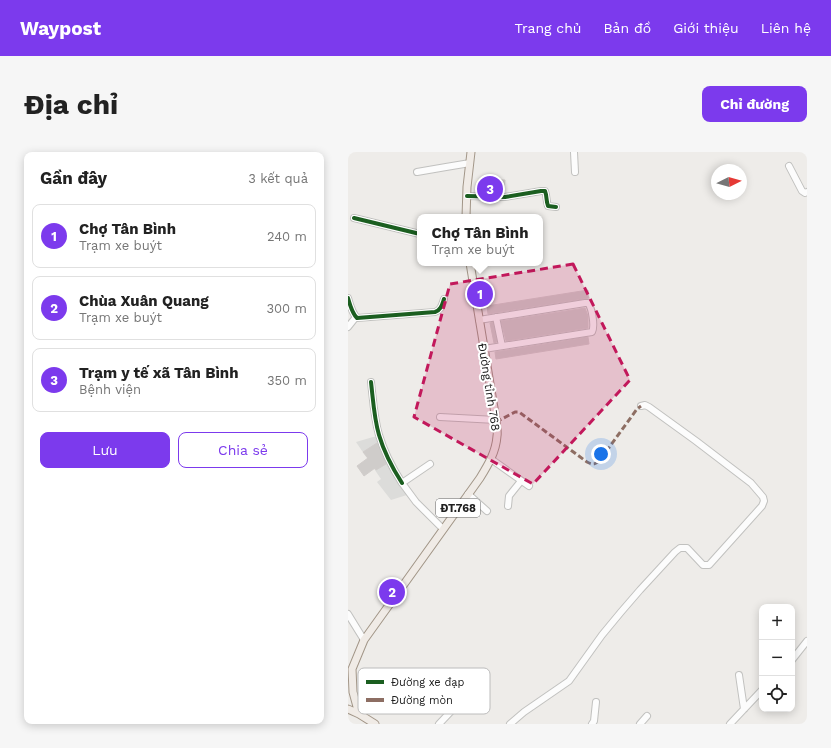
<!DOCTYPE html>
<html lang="vi">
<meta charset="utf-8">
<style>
:root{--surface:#fff;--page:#f6f6f6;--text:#222;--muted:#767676;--line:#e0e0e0;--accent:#7c3aed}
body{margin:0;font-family:"Work Sans",sans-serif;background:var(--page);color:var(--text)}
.controls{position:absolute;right:12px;bottom:12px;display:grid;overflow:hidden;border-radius:8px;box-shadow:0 2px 10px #0003}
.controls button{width:36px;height:36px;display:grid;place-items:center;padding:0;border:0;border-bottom:1px solid var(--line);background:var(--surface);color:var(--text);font:20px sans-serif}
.compass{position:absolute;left:363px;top:12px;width:36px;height:36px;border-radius:50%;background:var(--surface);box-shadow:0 2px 10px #0003;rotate:85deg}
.you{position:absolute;left:253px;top:302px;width:14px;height:14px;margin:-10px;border:3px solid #fff;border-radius:50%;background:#1a73e8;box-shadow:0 0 0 6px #1a73e833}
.badge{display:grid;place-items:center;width:26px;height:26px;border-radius:50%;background:var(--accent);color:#fff;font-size:13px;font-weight:700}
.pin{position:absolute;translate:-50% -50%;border:2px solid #fff;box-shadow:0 1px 4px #0006}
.popup{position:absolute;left:69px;top:62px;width:126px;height:52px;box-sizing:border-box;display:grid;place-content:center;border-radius:8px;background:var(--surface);filter:drop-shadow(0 1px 3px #0005);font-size:13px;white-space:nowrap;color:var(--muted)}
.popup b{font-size:15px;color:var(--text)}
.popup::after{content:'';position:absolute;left:50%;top:100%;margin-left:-8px;border:8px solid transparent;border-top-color:var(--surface)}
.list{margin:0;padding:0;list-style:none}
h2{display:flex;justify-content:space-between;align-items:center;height:52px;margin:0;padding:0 16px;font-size:17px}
h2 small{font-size:13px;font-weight:400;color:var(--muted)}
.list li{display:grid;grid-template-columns:26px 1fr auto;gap:12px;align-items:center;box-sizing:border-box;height:64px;margin:0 8px 8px;padding:0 8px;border:1px solid var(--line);border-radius:8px}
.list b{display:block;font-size:15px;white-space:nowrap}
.list p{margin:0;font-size:13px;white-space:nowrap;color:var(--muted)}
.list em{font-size:13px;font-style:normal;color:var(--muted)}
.actions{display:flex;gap:8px;padding:12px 16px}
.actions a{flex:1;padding:9px 0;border:1px solid var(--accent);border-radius:8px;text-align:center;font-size:14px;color:var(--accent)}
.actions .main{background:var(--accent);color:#fff}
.icon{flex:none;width:22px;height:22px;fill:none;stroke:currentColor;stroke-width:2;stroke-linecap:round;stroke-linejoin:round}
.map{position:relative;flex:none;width:459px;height:572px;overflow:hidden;border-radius:8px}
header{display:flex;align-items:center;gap:24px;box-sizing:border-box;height:56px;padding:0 20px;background:var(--accent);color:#fff}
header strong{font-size:19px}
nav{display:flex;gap:22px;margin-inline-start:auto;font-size:14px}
.intro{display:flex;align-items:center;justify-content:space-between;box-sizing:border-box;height:96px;padding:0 24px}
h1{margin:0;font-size:28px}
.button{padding:10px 18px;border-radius:8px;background:var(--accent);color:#fff;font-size:14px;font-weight:700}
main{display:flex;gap:24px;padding:0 24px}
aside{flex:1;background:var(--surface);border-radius:8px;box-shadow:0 2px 10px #0003}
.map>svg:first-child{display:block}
.education{fill:#f5f3e6}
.religious{fill:#dcdcda}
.building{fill:#cfccca;stroke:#d1cdcb}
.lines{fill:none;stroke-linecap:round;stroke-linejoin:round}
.minor-casing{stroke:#c1c1bf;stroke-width:8}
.major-casing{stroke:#a29688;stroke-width:9}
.minor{stroke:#fcfcfc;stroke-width:6}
.major{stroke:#f0ebe6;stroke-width:7}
.quiet{stroke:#8d6e63;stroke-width:3;stroke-dasharray:6 3;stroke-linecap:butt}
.cycleway-casing{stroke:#fff;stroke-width:6}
.cycleway{stroke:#1b5e20;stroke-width:4}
.marked{fill:#c2185b;fill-opacity:0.2;stroke:#c2185b;stroke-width:3;stroke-dasharray:8 5;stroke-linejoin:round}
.labels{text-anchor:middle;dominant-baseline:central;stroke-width:4;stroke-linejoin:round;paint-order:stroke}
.shield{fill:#fff;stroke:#636363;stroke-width:1}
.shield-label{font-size:11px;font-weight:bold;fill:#202020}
.street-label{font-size:12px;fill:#202020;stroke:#fff}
.key{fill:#fff;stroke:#bcbcbc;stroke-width:1}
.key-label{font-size:11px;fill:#202020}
</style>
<header>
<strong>Waypost</strong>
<nav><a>Trang chủ</a><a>Bản đồ</a><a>Giới thiệu</a><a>Liên hệ</a></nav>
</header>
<div class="intro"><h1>Địa chỉ</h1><a class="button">Chỉ đường</a></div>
<main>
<aside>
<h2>Gần đây<small>3 kết quả</small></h2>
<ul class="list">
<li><span class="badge">1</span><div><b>Chợ Tân Bình</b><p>Trạm xe buýt</p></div><em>240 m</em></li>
<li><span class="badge">2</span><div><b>Chùa Xuân Quang</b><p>Trạm xe buýt</p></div><em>300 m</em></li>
<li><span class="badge">3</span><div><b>Trạm y tế xã Tân Bình</b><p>Bệnh viện</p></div><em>350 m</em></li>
</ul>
<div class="actions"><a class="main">Lưu</a><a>Chia sẻ</a></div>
</aside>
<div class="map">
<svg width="459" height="572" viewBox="0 0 459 572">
<rect width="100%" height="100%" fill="#eeece9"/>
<path class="education" d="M128 27 157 28 156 43 127 42Z"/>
<path class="religious" d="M35 284 48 318 62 342 43 348 29 330 33 327 8 290 25 285Z"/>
<path class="building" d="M133 27 157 28 156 40 139 39V37L135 36V34L132 33Z
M240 138 241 146 140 162 139 154Z
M237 156 240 164V176L158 189 153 169Z
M145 170 149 190 146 191 142 171Z
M240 185 241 192 148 207 147 200Z
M29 291 38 312 28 318 27 316 16 324 9 314 20 306 15 300Z"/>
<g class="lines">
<g class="minor-casing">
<path id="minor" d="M226 0 227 20
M441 14 454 39 457 41 459 40
M69 20 98 15 122 11
M119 44 157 45 193 39H197C199 44 198 49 200 54L208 55
M6 66 72 82
M0 146C2 153 4 161 9 166L87 160C93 158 94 153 96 147
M148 165 154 194
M131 168 237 151H240C244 156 247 174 244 180L136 197
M0 175 8 165
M23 230C25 247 26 266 31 283 36 300 45 317 54 331
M92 265 148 268
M143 307 181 334
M82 312 54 331 68 350 95 377
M120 342 139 359
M160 354 161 344 173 329
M0 462 16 488
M444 508 459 489
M391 523 396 557
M91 572 108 554
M162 572 176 560 221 529 254 483 273 460 292 438 327 400 332 396H339L355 413H361L414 354 416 349 415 345 403 331 348 289 301 255 297 253 293 254
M244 572 246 569 248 550
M292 572 299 564
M382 572 414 538"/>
</g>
<g class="major-casing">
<path id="major" d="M118 65 119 35 123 0
M0 557 11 562
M27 572 11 562 5 540 4 517 16 488 132 326C140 313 148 300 149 284 150 279 148 273 148 268L122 111"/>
</g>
<use href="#minor" class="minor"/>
<use href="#major" class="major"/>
<path class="quiet" d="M148 270 167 260H171L239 310C245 313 247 313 252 308L289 257 293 254"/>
<g class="cycleway-casing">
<path id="cycleway" d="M119 44 157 45 193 39H197C199 44 198 49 200 54L208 55
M6 66 72 82
M0 146C2 153 4 161 9 166L87 160C93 158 94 153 96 147
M23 230C25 247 26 266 31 283 36 300 45 317 54 331"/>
</g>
<use href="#cycleway" class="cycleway"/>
</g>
<path class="marked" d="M225 112 282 228 185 332 66 265 102 132Z"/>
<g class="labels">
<rect class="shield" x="88" y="347" width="44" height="18" rx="3"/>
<g class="shield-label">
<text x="110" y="356">ĐT.768</text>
</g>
<g class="street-label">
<text transform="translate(141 235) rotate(81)">Đường tỉnh 768</text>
</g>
</g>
<rect x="10" y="516" width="132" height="46" rx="6" class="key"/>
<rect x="18" y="528" width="18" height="4" fill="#1b5e20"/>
<rect x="18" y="546" width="18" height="4" fill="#8d6e63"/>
<g class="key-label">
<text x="43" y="534">Đường xe đạp</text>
<text x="43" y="552">Đường mòn</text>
</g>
</svg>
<div class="controls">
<button>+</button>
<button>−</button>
<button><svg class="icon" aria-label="locate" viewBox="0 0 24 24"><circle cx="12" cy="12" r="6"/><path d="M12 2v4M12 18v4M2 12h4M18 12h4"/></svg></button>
</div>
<svg class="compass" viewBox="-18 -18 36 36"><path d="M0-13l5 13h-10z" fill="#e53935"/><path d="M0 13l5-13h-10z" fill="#767676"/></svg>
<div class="you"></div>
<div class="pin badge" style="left:132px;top:142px">1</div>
<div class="popup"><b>Chợ Tân Bình</b>Trạm xe buýt</div>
<div class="pin badge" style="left:44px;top:440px">2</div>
<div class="pin badge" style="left:142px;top:37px">3</div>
</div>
</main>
